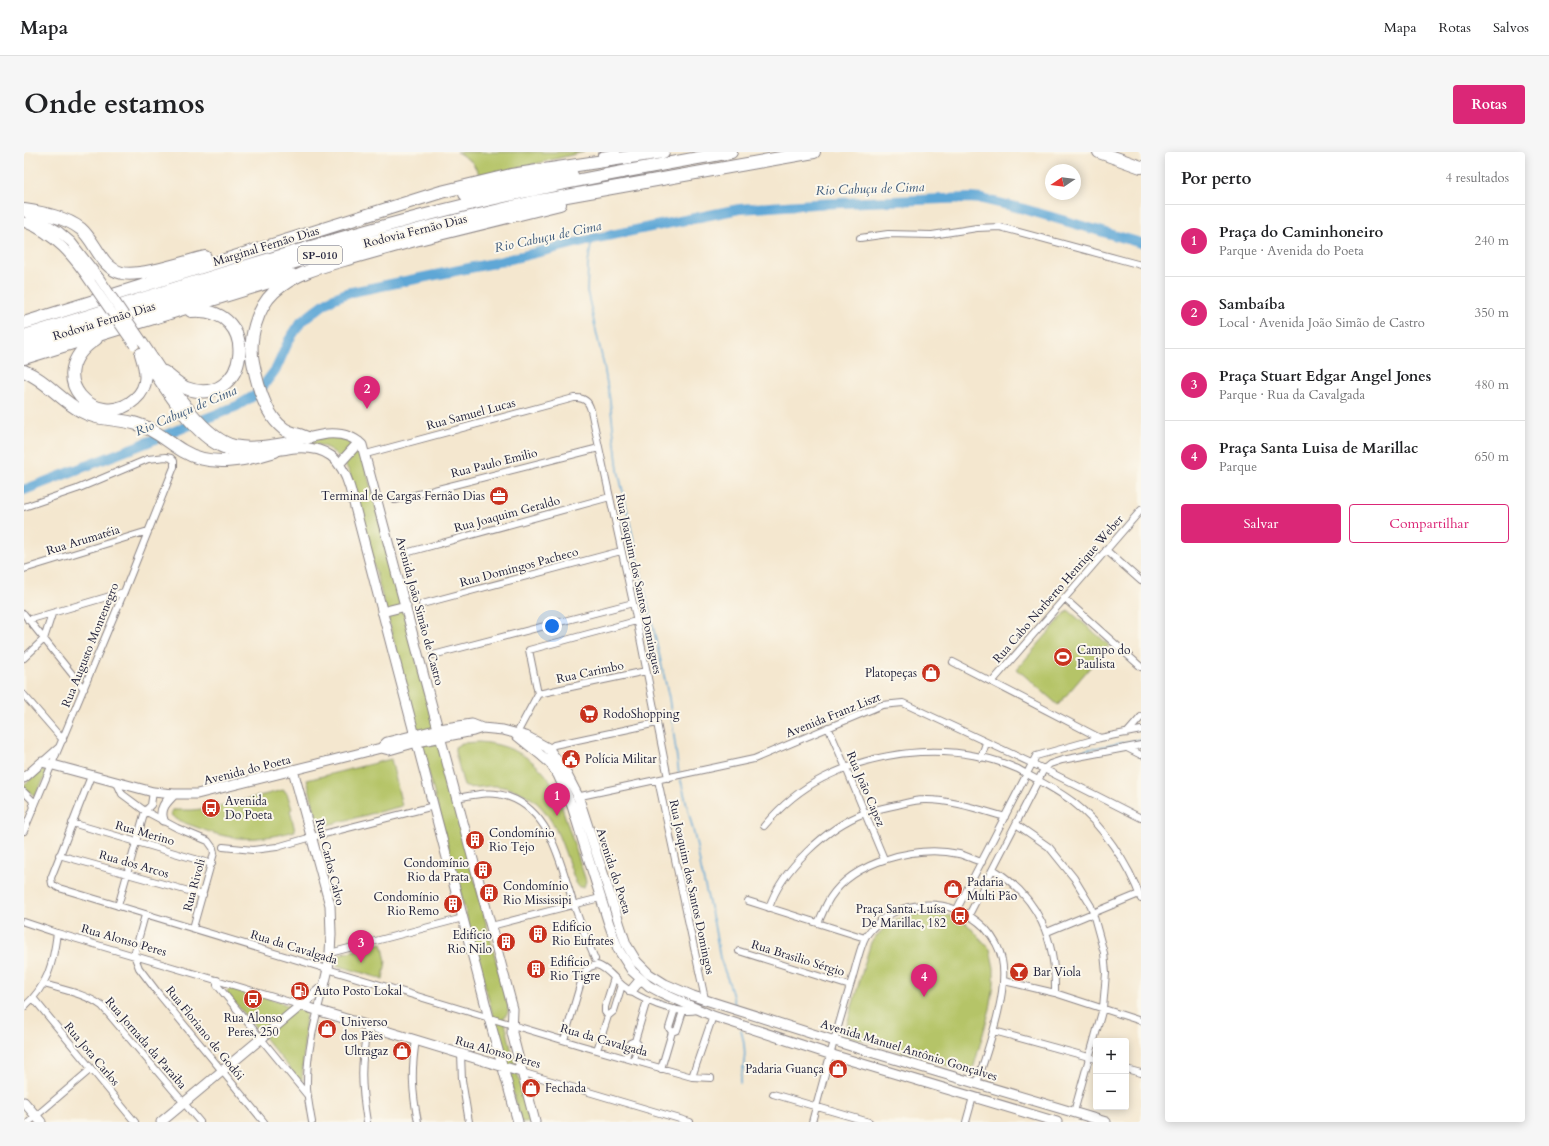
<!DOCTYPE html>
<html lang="pt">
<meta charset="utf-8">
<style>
:root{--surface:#fff;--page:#f6f6f6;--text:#202124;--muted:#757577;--line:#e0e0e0;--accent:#db2777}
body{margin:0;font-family:Cardo,serif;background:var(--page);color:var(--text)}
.controls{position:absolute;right:12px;bottom:12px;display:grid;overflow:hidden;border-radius:4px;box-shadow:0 2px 10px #0003}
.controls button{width:36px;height:36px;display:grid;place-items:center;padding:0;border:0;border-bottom:1px solid var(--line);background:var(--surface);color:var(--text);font:20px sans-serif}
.compass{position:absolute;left:1021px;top:12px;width:36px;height:36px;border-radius:50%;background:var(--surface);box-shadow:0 2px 10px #0003;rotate:257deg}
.you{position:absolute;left:528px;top:474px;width:14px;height:14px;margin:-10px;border:3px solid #fff;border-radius:50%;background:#1a73e8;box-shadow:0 0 0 6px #1a73e833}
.badge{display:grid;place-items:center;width:26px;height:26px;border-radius:50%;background:var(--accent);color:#fff;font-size:13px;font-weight:700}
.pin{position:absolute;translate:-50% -33px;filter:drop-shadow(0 1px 2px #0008)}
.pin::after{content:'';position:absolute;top:21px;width:14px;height:12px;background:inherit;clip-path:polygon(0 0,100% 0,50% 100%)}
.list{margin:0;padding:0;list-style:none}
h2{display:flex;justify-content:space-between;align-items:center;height:52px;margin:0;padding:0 16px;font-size:17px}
h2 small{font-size:13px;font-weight:400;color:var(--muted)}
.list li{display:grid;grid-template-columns:26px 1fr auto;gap:12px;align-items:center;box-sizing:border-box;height:72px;padding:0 16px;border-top:1px solid var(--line)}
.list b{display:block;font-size:15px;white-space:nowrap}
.list p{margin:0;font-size:13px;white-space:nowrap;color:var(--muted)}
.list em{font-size:13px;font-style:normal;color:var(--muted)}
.actions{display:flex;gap:8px;padding:12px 16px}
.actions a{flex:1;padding:9px 0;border:1px solid var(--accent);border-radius:4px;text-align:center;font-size:14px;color:var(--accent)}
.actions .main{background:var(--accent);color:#fff}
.map{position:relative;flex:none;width:1117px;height:970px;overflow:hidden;border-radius:4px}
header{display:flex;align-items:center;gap:24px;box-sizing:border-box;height:56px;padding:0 20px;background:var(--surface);border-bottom:1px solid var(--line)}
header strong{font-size:19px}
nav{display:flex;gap:22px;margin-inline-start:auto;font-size:14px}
.intro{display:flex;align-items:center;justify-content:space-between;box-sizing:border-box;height:96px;padding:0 24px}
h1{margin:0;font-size:28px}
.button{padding:10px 18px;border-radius:4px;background:var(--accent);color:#fff;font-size:14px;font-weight:700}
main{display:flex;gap:24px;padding:0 24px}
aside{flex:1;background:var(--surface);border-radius:4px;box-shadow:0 2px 10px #0003}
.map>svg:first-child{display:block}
.green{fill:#b5c467;stroke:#6c7351}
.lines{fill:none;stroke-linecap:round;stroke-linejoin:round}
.stream{stroke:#5fa7d6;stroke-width:1.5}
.river{stroke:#5fa7d6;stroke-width:10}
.street-casing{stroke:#8b8485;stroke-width:8}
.secondary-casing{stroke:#8b8485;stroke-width:11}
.highway-casing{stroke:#8b8485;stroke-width:14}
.street{stroke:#fff;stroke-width:6}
.secondary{stroke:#fff;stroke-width:9}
.highway{stroke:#fff;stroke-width:12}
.secondary-bridge-casing{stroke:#8b8485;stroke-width:11;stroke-linecap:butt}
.secondary-bridge{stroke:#fff;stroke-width:9}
.labels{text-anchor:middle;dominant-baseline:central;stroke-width:4;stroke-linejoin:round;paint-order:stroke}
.shield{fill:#fbf7ec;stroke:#636270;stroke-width:1}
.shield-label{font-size:11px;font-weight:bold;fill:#22223b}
.street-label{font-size:12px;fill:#22223b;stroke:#fbf7ec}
.poi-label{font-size:12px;fill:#22223b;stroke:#fbf7ec;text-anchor:start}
.water-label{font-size:13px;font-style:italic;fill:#3a5779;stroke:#fbf7ec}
</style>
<header>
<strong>Mapa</strong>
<nav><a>Mapa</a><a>Rotas</a><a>Salvos</a></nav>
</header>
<div class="intro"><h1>Onde estamos</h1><a class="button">Rotas</a></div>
<main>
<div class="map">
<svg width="1117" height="970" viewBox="0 0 1117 970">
<rect width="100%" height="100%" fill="#fbf7ec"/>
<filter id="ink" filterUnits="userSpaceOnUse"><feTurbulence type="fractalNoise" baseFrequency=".025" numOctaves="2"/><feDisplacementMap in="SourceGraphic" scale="8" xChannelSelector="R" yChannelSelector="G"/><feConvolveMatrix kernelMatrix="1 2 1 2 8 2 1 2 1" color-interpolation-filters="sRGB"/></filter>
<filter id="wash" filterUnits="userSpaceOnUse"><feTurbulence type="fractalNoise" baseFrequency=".012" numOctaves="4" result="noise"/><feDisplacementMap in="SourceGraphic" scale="16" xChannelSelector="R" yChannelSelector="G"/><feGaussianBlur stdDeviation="0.9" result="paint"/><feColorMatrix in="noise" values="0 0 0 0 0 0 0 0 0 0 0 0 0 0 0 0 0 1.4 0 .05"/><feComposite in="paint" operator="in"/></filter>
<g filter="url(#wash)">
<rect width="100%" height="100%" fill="#f4e7cf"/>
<path class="green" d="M433 0H560L457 25 448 10Z
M303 285C318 285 328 290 338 302L484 854V860L480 866 492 917 508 970H497L325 319C312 297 301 292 276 290Z
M1044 458 1085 493 1034 553 993 517Z
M455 590C492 592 524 614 536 649L562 729 560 735H556L553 733C535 689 530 641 473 634 464 633 445 638 440 634L431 600V595L438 591Z
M367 607 378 654 295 675 283 628Z
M20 618 23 621 11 644 0 636V633L16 619Z
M259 638 263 641 268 657 266 658 271 679C232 689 210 690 172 675 164 672 153 669 147 663V661L149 658H168L187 656Z
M903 761 927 763 943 772 966 797 970 816V833L966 857 948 921 820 882 847 790 863 773 880 764Z
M358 791 362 809 359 827 312 813 313 803Z
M204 837C220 835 264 854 282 860L278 931 203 841Z"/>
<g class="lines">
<path class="stream" d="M568 87 564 111 563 139 580 214 586 249 594 318 645 546 655 622
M1046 601 1117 587
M656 625 672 690 677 717 690 772 696 806 706 834 711 853
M716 931C721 907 723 901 717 878"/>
<path class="river" d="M0 338 119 292 213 254 233 242 252 217 265 188 277 170 299 153 308 147 323 141 470 111 568 87 715 57 791 52 945 46 958 47 1000 57 1117 91"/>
</g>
</g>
<g filter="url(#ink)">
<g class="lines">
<g class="street-casing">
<path id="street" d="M577 3 593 0
M836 86 864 82 908 83 953 76 976 75 1117 113
M342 302 550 246C563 245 566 252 568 263L609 451 644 626
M371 348 575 296
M0 355 53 337 124 307 142 305 147 306 150 309V315L100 440 0 679
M1082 398 1117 429
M385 400 586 345
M0 417 124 379
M1040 446 1117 515
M398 452 597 399
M0 462 60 537
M4 468 100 440
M409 503 609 451
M0 506 20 487 28 462
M929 510 1076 586
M968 530 1117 358
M514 542 622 519
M0 543 39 588
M804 575 822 616 860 707
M1103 581 1117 565
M492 583 514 542 505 498 612 469
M1103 596 1117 603
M523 598 530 593 633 571
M957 606 962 591
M18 610 35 595
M67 624 27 726 28 732 35 736 555 893 668 925 687 926
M634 628 681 847
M93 631 98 642 121 659 153 676 184 689 189 696 190 701 169 776
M0 640 8 648 10 656
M552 645 730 607 858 553 879 551 1020 617 1117 666
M433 646C450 643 467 638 485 645 528 660 537 715 550 753 556 771 563 789 571 807
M48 671 188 712
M992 672 1025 695 1050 726 1067 754 1080 801 1082 821 1079 856 1050 960
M740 674C756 655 777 637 799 626 858 596 933 590 994 617 1013 628 1032 637 1049 650 1078 672 1105 713 1117 747
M199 695 229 698 253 695 288 685 410 654
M35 703 179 743
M969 717C1015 746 1032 788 1031 841
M724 749 841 786
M94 754 121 659 127 653 129 640
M745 756C757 718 803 675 841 661 851 658 862 655 873 653 882 651 891 648 900 648 925 647 957 658 981 665
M933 757 1012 604 1076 586 1117 578
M121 763 110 803 115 816 134 841 240 970
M945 763 1020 617 1026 612 1038 608 1117 593
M0 770 33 781 276 853
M794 771C798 763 801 754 806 746 830 709 893 693 935 702 943 704 950 708 958 710
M467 774 576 746
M1023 780 1115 742
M715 799 826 834
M306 801 439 766
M193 828V833L284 944
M980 829 1031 841 1117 869
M20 832C40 838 62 842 78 854L176 970
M10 847 111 970
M0 855C24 833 29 812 33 781
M584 864 581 860V855L590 826
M970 879 1072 907
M648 880 653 878 659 859
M392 888C387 919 388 939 394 970
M540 888 560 820 566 815 572 813C581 814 591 827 598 833 615 847 651 863 673 858
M573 898 584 864 590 859 598 833
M437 902 438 928 445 970
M602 906 606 891 611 889 623 848
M610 908 614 892 611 889
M637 917 648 880 645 876 651 857
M1102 917 1117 921
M497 920 666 970
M668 925 689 864
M749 942 845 970
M5 970 67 917
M288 970C286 959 284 948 283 937 282 902 291 867 300 834
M343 970C337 933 336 911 344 874
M788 970C801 921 814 873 829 824 832 814 837 792 842 784 870 744 928 743 961 776 969 785 976 796 978 808 985 840 963 899 953 931
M942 970 949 945"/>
</g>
<g class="secondary-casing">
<path id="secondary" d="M3 61 34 79 47 90 75 126
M0 70C31 82 50 105 68 132
M118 189C138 218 177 286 212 293 235 298 280 286 303 282 316 281 328 283 338 293L489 857 488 881 511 970
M120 207C139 234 167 282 196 295 208 301 220 301 233 300
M246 300C254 299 262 297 271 296 303 294 317 306 326 336L465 866 494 970
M316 311 335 290
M358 460 382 454
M492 583 518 604 526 611 534 623 548 654 584 769 594 797 608 819 625 834 638 841 689 864 802 901 1033 970
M357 596 363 590 415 577 448 572 458 576 479 578 502 584 524 596 541 619 554 644 602 792 613 810 625 822 641 832 669 844 833 896 1082 970
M0 626 18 610 129 640 150 642H173L357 596 365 598 393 590 449 579 458 576
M139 668C135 657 142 650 150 642
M607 839 617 827
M276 853 497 920
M0 950 17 970
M137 970 300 834 304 817 306 801 307 782 306 753 269 618"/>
</g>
<g class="highway-casing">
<path id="highway" d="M1075 0 1117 15
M441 42 548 23
M0 58C19 61 42 65 57 77 72 90 77 116 98 121 118 125 160 110 181 105
M0 171 417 40 487 23 639 0
M0 184C132 143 264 99 398 64 499 37 603 19 707 0
M72 187C15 224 74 281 111 247 126 234 122 218 117 202
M0 194 271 110 401 76 509 50 790 0
M0 206 268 123
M0 219C22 228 36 248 57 259 74 269 94 266 113 272 131 277 144 290 159 299 187 316 222 308 251 299
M140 220C147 225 154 232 162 236 224 259 240 153 167 159
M283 286C276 282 267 282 260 277 241 263 233 232 229 210 224 187 233 156 250 140 272 120 299 114 327 106 348 100 370 94 391 88 440 76 488 64 536 52"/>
</g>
<use href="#street" class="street"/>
<use href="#secondary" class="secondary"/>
<use href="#highway" class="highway"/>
<g class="secondary-bridge-casing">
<path id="secondary-bridge" d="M75 126 118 189
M68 132 110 193"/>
</g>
<use href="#secondary-bridge" class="secondary-bridge"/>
</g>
</g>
<defs>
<g id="office-disc" transform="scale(1)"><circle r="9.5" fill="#c8321e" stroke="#fbf7ec"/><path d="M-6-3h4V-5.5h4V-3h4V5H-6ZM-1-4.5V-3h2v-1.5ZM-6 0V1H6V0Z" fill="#fff"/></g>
<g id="stadium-disc" transform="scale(1)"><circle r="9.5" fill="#c8321e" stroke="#fbf7ec"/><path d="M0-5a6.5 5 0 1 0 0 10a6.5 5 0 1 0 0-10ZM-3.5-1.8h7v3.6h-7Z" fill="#fff"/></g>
<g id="shop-disc" transform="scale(1)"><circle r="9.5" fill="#c8321e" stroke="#fbf7ec"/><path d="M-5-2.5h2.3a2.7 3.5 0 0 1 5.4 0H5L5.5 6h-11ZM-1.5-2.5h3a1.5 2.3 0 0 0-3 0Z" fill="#fff"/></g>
<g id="supermarket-disc" transform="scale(1)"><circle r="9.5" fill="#c8321e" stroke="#fbf7ec"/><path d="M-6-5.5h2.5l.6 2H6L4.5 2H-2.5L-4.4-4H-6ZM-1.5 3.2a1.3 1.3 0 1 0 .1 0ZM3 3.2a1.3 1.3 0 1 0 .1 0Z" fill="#fff"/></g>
<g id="civic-disc" transform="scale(1)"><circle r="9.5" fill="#c8321e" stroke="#fbf7ec"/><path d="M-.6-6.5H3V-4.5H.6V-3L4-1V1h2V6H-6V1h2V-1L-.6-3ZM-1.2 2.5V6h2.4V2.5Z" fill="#fff"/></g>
<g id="bus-disc" transform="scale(1)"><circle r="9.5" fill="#c8321e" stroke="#fbf7ec"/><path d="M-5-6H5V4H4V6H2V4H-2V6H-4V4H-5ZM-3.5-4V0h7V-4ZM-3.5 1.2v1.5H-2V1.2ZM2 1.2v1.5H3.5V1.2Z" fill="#fff"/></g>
<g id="building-disc" transform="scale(1)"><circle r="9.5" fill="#c8321e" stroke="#fbf7ec"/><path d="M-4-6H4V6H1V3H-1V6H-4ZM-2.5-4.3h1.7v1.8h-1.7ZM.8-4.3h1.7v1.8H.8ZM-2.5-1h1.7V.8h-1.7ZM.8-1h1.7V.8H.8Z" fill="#fff"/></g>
<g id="bar-disc" transform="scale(1)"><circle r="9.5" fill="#c8321e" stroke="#fbf7ec"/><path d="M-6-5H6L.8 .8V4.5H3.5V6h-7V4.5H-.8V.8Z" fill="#fff"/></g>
<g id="fuel-disc" transform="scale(1)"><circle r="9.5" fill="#c8321e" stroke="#fbf7ec"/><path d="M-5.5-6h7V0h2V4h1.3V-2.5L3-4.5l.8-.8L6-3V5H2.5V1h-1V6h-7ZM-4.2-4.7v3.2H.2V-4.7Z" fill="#fff"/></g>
</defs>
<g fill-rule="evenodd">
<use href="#office-disc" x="475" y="344"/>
<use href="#stadium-disc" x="1039" y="505"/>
<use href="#shop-disc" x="907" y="521"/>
<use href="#supermarket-disc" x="565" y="562"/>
<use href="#civic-disc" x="547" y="607"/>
<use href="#bus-disc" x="187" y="656"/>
<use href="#building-disc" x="451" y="688"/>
<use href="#building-disc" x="459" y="718"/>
<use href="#shop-disc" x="929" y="737"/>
<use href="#building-disc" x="465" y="741"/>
<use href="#building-disc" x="429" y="752"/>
<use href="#bus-disc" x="936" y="764"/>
<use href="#building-disc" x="514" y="782"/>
<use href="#building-disc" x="482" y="790"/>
<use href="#building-disc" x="512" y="817"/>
<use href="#bar-disc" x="995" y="820"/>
<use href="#fuel-disc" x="276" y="839"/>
<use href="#bus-disc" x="229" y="847"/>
<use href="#shop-disc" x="303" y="877"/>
<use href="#shop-disc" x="378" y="899"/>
<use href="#shop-disc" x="814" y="917"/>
<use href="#shop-disc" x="507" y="936"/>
</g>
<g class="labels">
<rect class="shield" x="274" y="94" width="44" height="18" rx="3"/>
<g class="shield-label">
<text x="296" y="103">SP-010</text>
</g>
<g class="street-label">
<text transform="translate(391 79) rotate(-14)">Rodovia Fernão Dias</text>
<text transform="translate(242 94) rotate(-17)">Marginal Fernão Dias</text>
<text transform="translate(80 169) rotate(-17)">Rodovia Fernão Dias</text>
<text transform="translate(447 262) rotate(-15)">Rua Samuel Lucas</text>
<text transform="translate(470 311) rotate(-14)">Rua Paulo Emilio</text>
<text transform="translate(483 362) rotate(-15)">Rua Joaquim Geraldo</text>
<text transform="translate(59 388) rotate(-17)">Rua Arumatéia</text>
<text transform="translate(495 415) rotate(-15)">Rua Domingos Pacheco</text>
<text transform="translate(615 432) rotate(78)">Rua Joaquim dos Santos Domingues</text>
<text transform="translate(1034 437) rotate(-49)">Rua Cabo Norberto Henrique Weber</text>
<text transform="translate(396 459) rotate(75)">Avenida João Simão de Castro</text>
<text transform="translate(66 493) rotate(-68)">Rua Augusto Montenegro</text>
<text transform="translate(566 520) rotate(-12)">Rua Carimbo</text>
<text transform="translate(809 563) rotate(-22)">Avenida Franz Liszt</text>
<text transform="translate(223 618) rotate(-14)">Avenida do Poeta</text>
<text transform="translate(842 637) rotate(67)">Rua João Capez</text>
<text transform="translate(121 681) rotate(16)">Rua Merino</text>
<text transform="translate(306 710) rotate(76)">Rua Carlos Calvo</text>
<text transform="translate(110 712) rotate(16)">Rua dos Arcos</text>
<text transform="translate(590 719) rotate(72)">Avenida do Poeta</text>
<text transform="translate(170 733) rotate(-75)">Rua Rivoli</text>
<text transform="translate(668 735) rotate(78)">Rua Joaquim dos Santos Domingos</text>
<text transform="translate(100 788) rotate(16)">Rua Alonso Peres</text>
<text transform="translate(270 795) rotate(17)">Rua da Cavalgada</text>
<text transform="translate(774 806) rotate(17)">Rua Brasilio Sérgio</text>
<text transform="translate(181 881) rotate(51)">Rua Floriano de Godói</text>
<text transform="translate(580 888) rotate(16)">Rua da Cavalgada</text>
<text transform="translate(122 891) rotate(49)">Rua Jornada da Paraiba</text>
<text transform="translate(885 898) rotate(17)">Avenida Manuel Antônio Gonçalves</text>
<text transform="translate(474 900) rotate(16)">Rua Alonso Peres</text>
<text transform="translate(68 902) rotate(50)">Rua Jota Carlos</text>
</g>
<g class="poi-label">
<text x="461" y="344" text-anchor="end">Terminal de Cargas Fernão Dias</text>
<text x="1053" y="498">Campo do<tspan x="1053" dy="14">Paulista</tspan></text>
<text x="893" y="521" text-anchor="end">Platopeças</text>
<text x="579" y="562">RodoShopping</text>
<text x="561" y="607">Polícia Militar</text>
<text x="201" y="649">Avenida<tspan x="201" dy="14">Do Poeta</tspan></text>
<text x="465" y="681">Condomínio<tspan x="465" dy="14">Rio Tejo</tspan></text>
<text x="445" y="711" text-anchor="end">Condomínio<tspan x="445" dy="14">Rio da Prata</tspan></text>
<text x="943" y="730">Padaria<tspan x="943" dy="14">Multi Pão</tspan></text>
<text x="479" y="734">Condomínio<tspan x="479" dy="14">Rio Mississipi</tspan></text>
<text x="415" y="745" text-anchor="end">Condomínio<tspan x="415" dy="14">Rio Remo</tspan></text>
<text x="922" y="757" text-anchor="end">Praça Santa. Luísa<tspan x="922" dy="14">De Marillac, 182</tspan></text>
<text x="528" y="775">Edifício<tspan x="528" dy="14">Rio Eufrates</tspan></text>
<text x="468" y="783" text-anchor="end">Edifício<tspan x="468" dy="14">Rio Nilo</tspan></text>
<text x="526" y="810">Edifício<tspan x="526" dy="14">Rio Tigre</tspan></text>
<text x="1009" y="820">Bar Viola</text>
<text x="290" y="839">Auto Posto Lokal</text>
<text x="229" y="866" text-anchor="middle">Rua Alonso<tspan x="229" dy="14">Peres, 250</tspan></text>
<text x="317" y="870">Universo<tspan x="317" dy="14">dos Pães</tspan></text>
<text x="364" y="899" text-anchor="end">Ultragaz</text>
<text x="800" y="917" text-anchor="end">Padaria Guança</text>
<text x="521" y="936">Fechada</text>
</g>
<g class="water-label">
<text transform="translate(846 37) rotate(-2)">Rio Cabuçu de Cima</text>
<text transform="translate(524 85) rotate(-12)">Rio Cabuçu de Cima</text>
<text transform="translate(162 259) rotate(-23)">Rio Cabuçu de Cima</text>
</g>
</g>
</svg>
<div class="controls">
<button>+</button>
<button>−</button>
</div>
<svg class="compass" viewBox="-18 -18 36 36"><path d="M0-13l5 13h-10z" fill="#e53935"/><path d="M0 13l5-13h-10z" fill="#757577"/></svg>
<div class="you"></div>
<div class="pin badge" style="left:533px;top:664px">1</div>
<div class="pin badge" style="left:343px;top:257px">2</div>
<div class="pin badge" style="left:337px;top:811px">3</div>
<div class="pin badge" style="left:900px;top:845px">4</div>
</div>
<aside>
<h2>Por perto<small>4 resultados</small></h2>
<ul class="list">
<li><span class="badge">1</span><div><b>Praça do Caminhoneiro</b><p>Parque · Avenida do Poeta</p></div><em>240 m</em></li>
<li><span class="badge">2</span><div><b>Sambaíba</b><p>Local · Avenida João Simão de Castro</p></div><em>350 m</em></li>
<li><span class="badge">3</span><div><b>Praça Stuart Edgar Angel Jones</b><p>Parque · Rua da Cavalgada</p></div><em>480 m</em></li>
<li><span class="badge">4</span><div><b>Praça Santa Luisa de Marillac</b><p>Parque</p></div><em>650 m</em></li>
</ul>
<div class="actions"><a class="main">Salvar</a><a>Compartilhar</a></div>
</aside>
</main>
